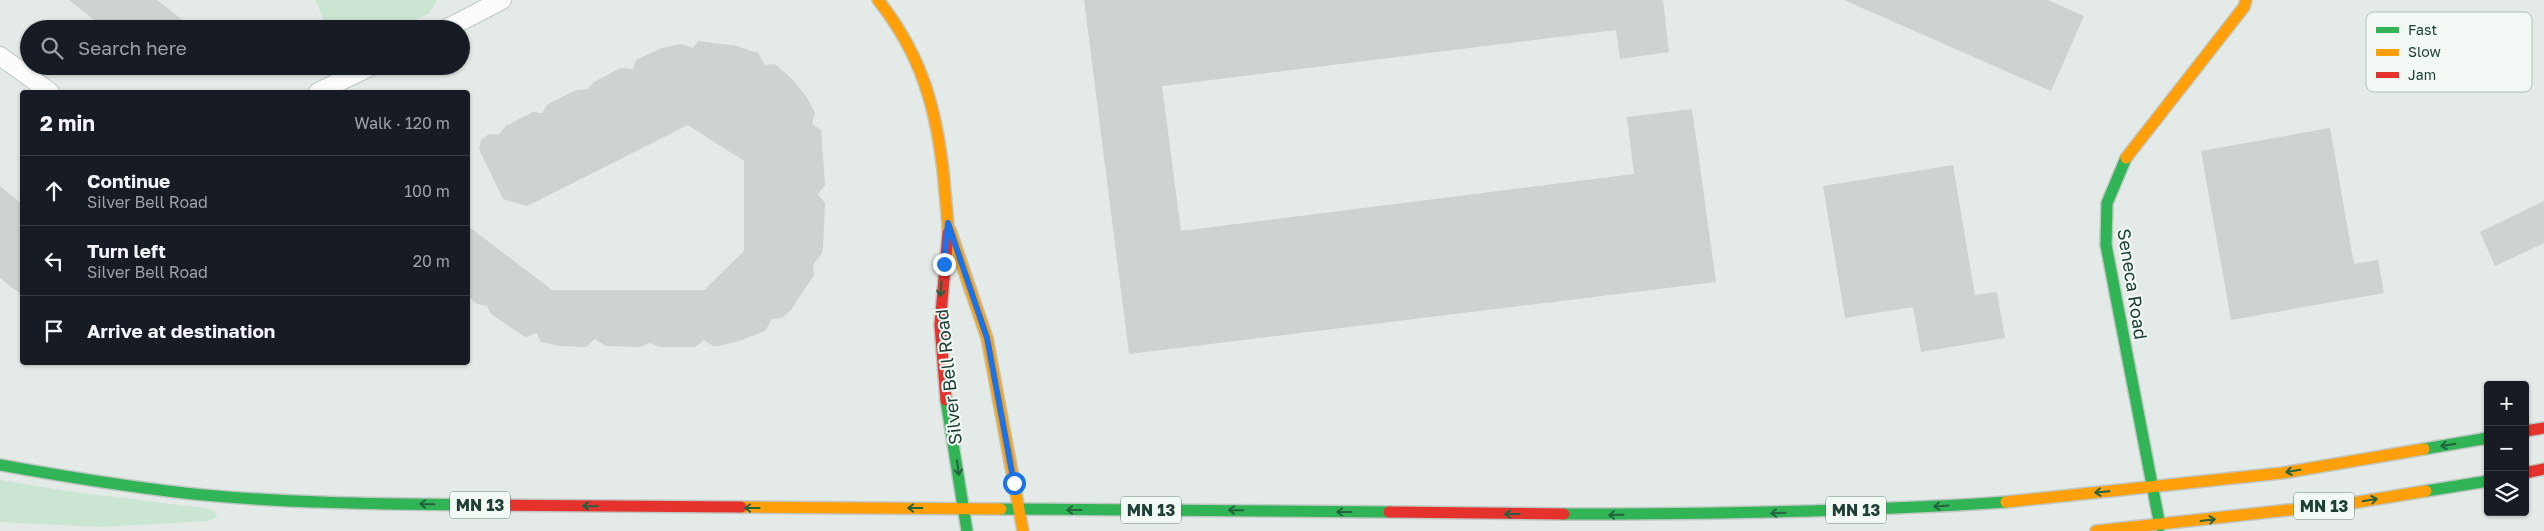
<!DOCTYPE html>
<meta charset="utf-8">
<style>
:root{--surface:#171b24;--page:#20242c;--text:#f1f3f6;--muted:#9ea1a6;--line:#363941}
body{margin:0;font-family:"Golos Text",sans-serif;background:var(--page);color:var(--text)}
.controls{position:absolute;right:15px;bottom:15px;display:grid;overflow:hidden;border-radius:5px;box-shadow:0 1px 4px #0004}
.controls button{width:45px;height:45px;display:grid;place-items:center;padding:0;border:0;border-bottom:1px solid var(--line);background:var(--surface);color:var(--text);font:25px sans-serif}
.stop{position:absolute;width:15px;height:15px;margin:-11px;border:4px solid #1a73e8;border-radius:50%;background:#fff}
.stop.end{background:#1a73e8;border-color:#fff;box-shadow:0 1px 5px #0008}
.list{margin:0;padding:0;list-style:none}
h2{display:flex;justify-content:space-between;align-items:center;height:65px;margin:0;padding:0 20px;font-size:21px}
h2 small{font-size:16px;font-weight:400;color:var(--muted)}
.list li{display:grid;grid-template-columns:32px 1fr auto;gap:15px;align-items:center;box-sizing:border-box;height:70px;padding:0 20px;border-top:1px solid var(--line)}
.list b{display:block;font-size:19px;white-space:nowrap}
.list p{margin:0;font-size:16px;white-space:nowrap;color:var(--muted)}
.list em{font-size:16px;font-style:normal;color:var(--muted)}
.icon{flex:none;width:28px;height:28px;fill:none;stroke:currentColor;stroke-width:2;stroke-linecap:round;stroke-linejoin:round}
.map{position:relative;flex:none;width:2544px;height:531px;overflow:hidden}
.search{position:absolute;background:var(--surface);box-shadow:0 1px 4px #0004;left:20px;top:20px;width:450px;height:55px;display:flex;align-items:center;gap:12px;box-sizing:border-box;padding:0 18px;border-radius:28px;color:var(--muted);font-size:19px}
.panel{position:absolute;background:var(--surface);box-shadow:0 1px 4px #0004;left:20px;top:90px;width:450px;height:275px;border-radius:5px}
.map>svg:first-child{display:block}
.green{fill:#cbe5d3}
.building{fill:#ccd3d0}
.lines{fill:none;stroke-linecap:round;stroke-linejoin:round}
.street-casing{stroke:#c1c7c4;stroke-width:20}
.fast-casing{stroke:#bfc8c4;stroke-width:14}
.slow-casing{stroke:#bfc8c4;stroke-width:14}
.jam-casing{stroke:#bfc8c4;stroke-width:14}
.street{stroke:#fbfcfb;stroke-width:18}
.fast{stroke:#30b455;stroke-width:11}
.slow{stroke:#ff9f0a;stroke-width:11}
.jam{stroke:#e5322d;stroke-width:11}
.oneway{stroke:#246340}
.route{stroke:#1a73e8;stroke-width:6}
.labels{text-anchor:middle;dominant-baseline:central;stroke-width:4;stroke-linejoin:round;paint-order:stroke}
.shield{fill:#f2f9f5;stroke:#5e7870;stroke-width:1}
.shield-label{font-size:16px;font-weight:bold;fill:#1f4037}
.street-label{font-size:18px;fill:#1f4037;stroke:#f2f9f5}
.key{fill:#f2f9f5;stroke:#b3c2bc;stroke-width:1}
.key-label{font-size:14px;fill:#1f4037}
</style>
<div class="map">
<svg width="2544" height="531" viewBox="0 0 2544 531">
<rect width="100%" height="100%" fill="#e4eae7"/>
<path class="green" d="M316 0H437L430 13 397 29H326Z
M0 480 67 491 211 509 217 515 216 518 208 521 99 527 0 522Z"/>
<path class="building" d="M69 0H157L194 29H106Z
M1084 0H1663L1669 52 1620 59 1616 30 1162 86 1181 231 1634 174 1627 117 1692 109 1716 282 1129 354Z
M1844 0H2048L2084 16 2051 91Z
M698 41 737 46 758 53 765 65 775 64 792 79 806 96 815 113 812 124 821 130 825 185 818 194 825 203 823 247 822 253 813 265 814 275 791 310 782 318 772 319 765 331 739 341 718 346H713L704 340 695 347H660L650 343 639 347 605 346 595 339 586 347 560 346 541 342 537 333 525 337 491 314 487 306 477 304 468 296V226L552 290H704L744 251V161L688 125 527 206 503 199 479 149 481 140 489 134 498 135 506 126 533 112 542 113 548 104 576 90 588 89 594 82 621 68 633 69 636 60 662 48 681 44 693 48Z
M2330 128 2354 264 2378 260 2384 293 2231 320 2201 151Z
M1953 165 1975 295 1997 292 2005 338 1921 352 1913 307 1845 318 1823 186Z
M0 186 22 204V295L0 278Z
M2544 201V243L2495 266 2480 232Z"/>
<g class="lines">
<g class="street-casing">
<path id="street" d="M446 29 502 0
M0 56 50 92
M318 92 372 66"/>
</g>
<g class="fast-casing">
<path id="fast" d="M2126 158 2107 203 2106 245 2160 526
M946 400 967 531
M2424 449 2488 438
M0 465C61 476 122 486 184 493 278 503 374 504 469 505
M2426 491 2488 481
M1001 509 1389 512
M1564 514C1712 514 1858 512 2006 502"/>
</g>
<g class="slow-casing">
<path id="slow" d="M878 0C922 55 937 110 944 180 945 198 948 215 948 233
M2126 158 2244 7 2246 0
M950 230 987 338 1023 531
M2006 502 2282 473 2424 449
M741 507 1001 509
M2096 531 2352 503 2426 491"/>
</g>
<g class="jam-casing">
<path id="jam" d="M946 400 940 325 948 233
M2525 431 2544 428
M2525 473 2544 469
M469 505 741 507
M1389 512 1564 514"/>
</g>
<use href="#street" class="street"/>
<use href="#fast" class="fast"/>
<use href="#slow" class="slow"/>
<use href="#jam" class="jam"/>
</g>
<defs><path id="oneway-shaft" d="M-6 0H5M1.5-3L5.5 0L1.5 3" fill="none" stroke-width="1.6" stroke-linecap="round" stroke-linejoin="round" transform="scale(1.25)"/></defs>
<g class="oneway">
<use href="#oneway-shaft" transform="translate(941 289) rotate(95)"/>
<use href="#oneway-shaft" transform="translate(2448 445) rotate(170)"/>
<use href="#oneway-shaft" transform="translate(958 468) rotate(82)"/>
<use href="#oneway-shaft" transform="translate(2293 471) rotate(171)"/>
<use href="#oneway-shaft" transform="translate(2102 492) rotate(175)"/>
<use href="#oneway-shaft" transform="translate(2370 500) rotate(-9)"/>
<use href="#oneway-shaft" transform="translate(427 504) rotate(-179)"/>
<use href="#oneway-shaft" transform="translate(590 506) rotate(-179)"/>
<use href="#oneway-shaft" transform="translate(1941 506) rotate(176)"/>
<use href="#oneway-shaft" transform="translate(752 508) rotate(-180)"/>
<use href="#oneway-shaft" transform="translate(915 508) rotate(180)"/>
<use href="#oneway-shaft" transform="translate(1074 510) rotate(-180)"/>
<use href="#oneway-shaft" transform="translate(1236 510) rotate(-179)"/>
<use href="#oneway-shaft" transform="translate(1344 512) rotate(-180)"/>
<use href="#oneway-shaft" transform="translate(1778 513) rotate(178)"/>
<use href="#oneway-shaft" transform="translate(1512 514) rotate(-180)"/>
<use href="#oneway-shaft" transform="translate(1616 515) rotate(179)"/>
<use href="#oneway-shaft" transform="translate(2208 520) rotate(-7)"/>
</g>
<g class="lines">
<path class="route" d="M944 264 948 223 987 338 1014 483"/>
</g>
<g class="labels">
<g class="shield">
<rect x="450" y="491.5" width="60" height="27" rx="4"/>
<rect x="2294" y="492.5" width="60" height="27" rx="4"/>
<rect x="1121" y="496.5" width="60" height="27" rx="4"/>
<rect x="1826" y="496.5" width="60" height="27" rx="4"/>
</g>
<g class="shield-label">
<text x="480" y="505">MN 13</text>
<text x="2324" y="506">MN 13</text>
<text x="1151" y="510">MN 13</text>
<text x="1856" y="510">MN 13</text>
</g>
<g class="street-label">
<text transform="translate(2133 284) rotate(81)">Seneca Road</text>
<text transform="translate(948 377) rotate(-96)">Silver Bell Road</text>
</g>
</g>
<rect x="2366" y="12" width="166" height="80" rx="8" class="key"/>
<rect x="2376" y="27" width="23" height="6" fill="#30b455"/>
<rect x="2376" y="49" width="23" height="7" fill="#ff9f0a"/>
<rect x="2376" y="72" width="23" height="6" fill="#e5322d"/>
<g class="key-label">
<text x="2408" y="35">Fast</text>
<text x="2408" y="57">Slow</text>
<text x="2408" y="80">Jam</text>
</g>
</svg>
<div class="controls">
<button>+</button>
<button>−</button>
<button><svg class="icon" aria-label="layers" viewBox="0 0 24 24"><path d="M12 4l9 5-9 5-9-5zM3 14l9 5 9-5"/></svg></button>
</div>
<div class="stop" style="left:1014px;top:483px"></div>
<div class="stop end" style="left:944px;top:264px"></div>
<div class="search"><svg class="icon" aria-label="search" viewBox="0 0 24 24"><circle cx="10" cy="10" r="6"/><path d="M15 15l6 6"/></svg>Search here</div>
<section class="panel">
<h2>2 min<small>Walk · 120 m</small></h2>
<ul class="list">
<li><svg class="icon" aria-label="ahead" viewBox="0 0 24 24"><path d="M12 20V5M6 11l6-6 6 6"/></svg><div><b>Continue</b><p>Silver Bell Road</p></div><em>100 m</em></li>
<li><svg class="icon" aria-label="left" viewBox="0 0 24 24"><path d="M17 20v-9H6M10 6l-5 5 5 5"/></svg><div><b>Turn left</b><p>Silver Bell Road</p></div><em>20 m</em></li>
<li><svg class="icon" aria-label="arrive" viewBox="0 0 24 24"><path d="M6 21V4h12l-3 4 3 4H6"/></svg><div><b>Arrive at destination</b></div></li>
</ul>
</section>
</div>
